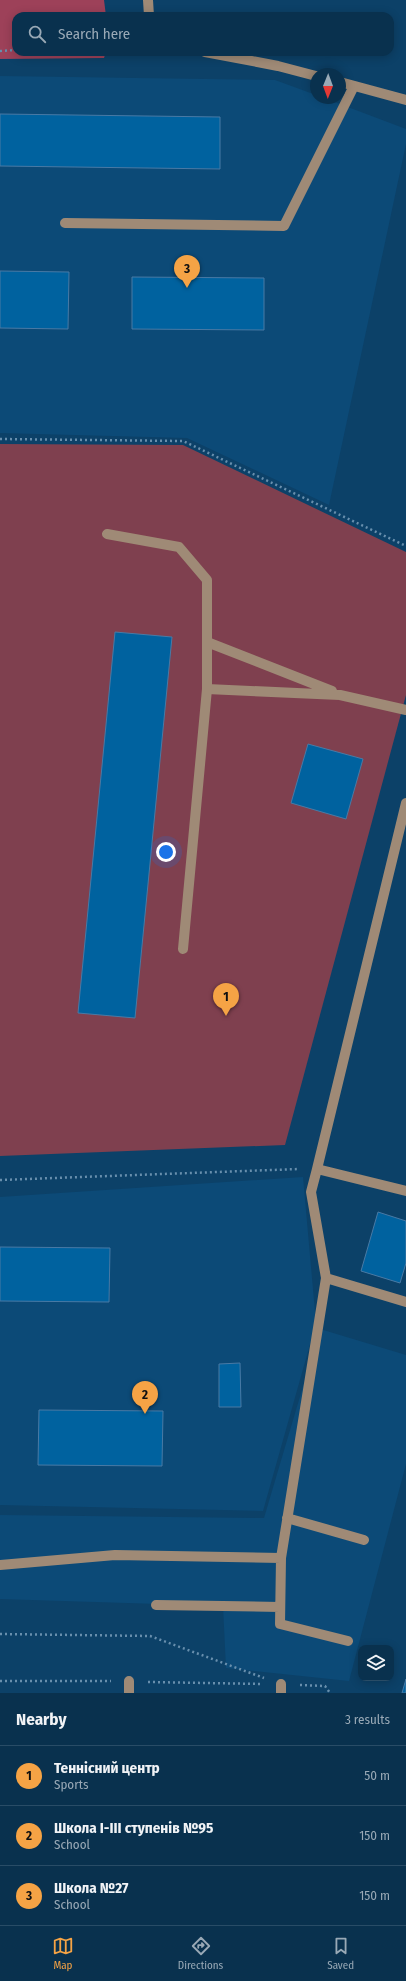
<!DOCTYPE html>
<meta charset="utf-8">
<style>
:root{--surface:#09314e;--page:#123955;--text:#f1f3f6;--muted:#99a9b6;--line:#294c66;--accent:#f5a345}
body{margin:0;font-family:"Fira Sans Condensed",sans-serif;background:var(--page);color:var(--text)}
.controls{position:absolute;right:12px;bottom:12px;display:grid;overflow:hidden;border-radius:8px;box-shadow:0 2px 10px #0003}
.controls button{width:36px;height:36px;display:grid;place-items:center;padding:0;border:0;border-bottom:1px solid var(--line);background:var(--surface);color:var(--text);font:20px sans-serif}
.compass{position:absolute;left:310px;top:68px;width:36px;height:36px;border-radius:50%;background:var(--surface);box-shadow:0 2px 10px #0003;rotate:181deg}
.you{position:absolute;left:166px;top:852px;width:14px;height:14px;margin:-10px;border:3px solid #fff;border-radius:50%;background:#1a73e8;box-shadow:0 0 0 6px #1a73e833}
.badge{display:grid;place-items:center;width:26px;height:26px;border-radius:50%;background:var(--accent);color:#111;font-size:13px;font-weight:700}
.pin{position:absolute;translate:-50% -33px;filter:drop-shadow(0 1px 2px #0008)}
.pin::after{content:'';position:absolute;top:21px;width:14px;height:12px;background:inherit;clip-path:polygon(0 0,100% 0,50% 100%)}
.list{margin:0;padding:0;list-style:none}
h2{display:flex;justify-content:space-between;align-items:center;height:52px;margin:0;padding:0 16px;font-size:17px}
h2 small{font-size:13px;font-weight:400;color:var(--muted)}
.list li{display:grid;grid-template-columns:26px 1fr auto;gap:12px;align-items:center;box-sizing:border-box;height:60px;padding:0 16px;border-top:1px solid var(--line)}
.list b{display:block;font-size:15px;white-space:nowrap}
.list p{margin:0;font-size:13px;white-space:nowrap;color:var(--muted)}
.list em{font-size:13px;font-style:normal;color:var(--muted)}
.icon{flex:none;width:22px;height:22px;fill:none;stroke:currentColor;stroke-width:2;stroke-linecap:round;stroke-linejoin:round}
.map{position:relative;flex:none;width:406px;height:1693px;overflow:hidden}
.search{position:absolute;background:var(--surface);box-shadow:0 2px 10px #0003;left:12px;right:12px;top:12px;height:44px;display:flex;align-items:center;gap:10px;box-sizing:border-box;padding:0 14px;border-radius:12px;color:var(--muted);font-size:15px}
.sheet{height:232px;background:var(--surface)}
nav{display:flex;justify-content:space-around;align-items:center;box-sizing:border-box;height:56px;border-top:1px solid var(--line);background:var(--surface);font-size:11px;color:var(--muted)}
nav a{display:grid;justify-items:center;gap:2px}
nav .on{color:var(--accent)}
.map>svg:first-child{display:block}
.built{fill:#0c4a77}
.green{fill:#7f404f}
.forest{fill:#9d4159}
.building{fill:#00629f;stroke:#497aa5}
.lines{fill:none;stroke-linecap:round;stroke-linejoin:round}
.path{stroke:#688fad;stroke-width:2.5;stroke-dasharray:2 3;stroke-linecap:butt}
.minor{stroke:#9f8a76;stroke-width:10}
</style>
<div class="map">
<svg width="406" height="1693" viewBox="0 0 406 1693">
<rect width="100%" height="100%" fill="#0c4168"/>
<path class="built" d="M0 76 275 80 316 95V98H324L406 129V144L329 505 187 438 0 433Z
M303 1177 316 1323 263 1511 0 1505V1197Z
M320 1329 406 1355V1464L349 1681 226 1668 223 1606 0 1599V1515L264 1518Z"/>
<path class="green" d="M0 444 183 445 406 552V695L285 1145 0 1156Z"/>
<path class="forest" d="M0 0H104L106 16H16V52H106L104 58 0 59Z"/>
<path class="building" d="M0 114 220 117V169L0 166Z
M0 271 69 272 68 329 0 328Z
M132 277 264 278V330L132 329Z
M115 632 172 637 135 1018 78 1013Z
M308 744 363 759 346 819 291 803Z
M378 1212 406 1221V1263L400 1283 361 1271Z
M0 1247 110 1248 109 1302 0 1301Z
M240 1363 241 1407H219V1364Z
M39 1410 163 1411 162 1466 38 1465Z
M406 1679V1693H402Z"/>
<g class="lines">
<path class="path" d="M0 51 16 50
M0 439 183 441 406 546
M0 1180 299 1169
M0 1634 150 1636 264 1678
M0 1681H111
M148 1682 263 1684
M300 1685 325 1686 330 1693"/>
<path class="minor" d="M148 0 149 16
M205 52 278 66 316 76
M340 82 406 100
M65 223 284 226 354 86
M107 534 179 547 207 580V689L340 695 406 710
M207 642 332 691
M406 803 317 1169 406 1191
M183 949 207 689
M317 1169 311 1192 326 1278 281 1558 280 1624 348 1641
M326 1278 406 1302
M287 1518 364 1540
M0 1565 115 1555 281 1558
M156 1605 280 1607
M129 1693V1681
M281 1693V1684"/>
</g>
</svg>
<div class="controls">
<button><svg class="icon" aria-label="layers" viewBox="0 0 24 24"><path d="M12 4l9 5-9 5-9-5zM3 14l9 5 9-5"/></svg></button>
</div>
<svg class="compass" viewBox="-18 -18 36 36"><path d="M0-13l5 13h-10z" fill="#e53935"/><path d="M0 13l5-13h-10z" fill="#99a9b6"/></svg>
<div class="you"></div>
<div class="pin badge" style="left:226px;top:1016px">1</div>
<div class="pin badge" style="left:145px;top:1414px">2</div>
<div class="pin badge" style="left:187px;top:288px">3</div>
<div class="search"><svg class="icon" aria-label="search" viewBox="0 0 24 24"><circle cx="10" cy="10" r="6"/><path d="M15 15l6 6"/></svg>Search here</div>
</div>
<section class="sheet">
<h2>Nearby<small>3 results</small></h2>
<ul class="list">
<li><span class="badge">1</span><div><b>Теннісний центр</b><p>Sports</p></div><em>50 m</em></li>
<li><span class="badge">2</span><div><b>Школа І-ІІІ ступенів №95</b><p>School</p></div><em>150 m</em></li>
<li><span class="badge">3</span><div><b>Школа №27</b><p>School</p></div><em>150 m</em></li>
</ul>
</section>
<nav>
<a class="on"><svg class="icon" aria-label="map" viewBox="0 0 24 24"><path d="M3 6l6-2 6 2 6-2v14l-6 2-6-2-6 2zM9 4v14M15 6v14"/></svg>Map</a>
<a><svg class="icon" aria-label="directions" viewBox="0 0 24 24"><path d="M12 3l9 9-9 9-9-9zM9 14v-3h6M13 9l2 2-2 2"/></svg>Directions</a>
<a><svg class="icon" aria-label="saved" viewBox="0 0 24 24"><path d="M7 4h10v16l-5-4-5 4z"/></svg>Saved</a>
</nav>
